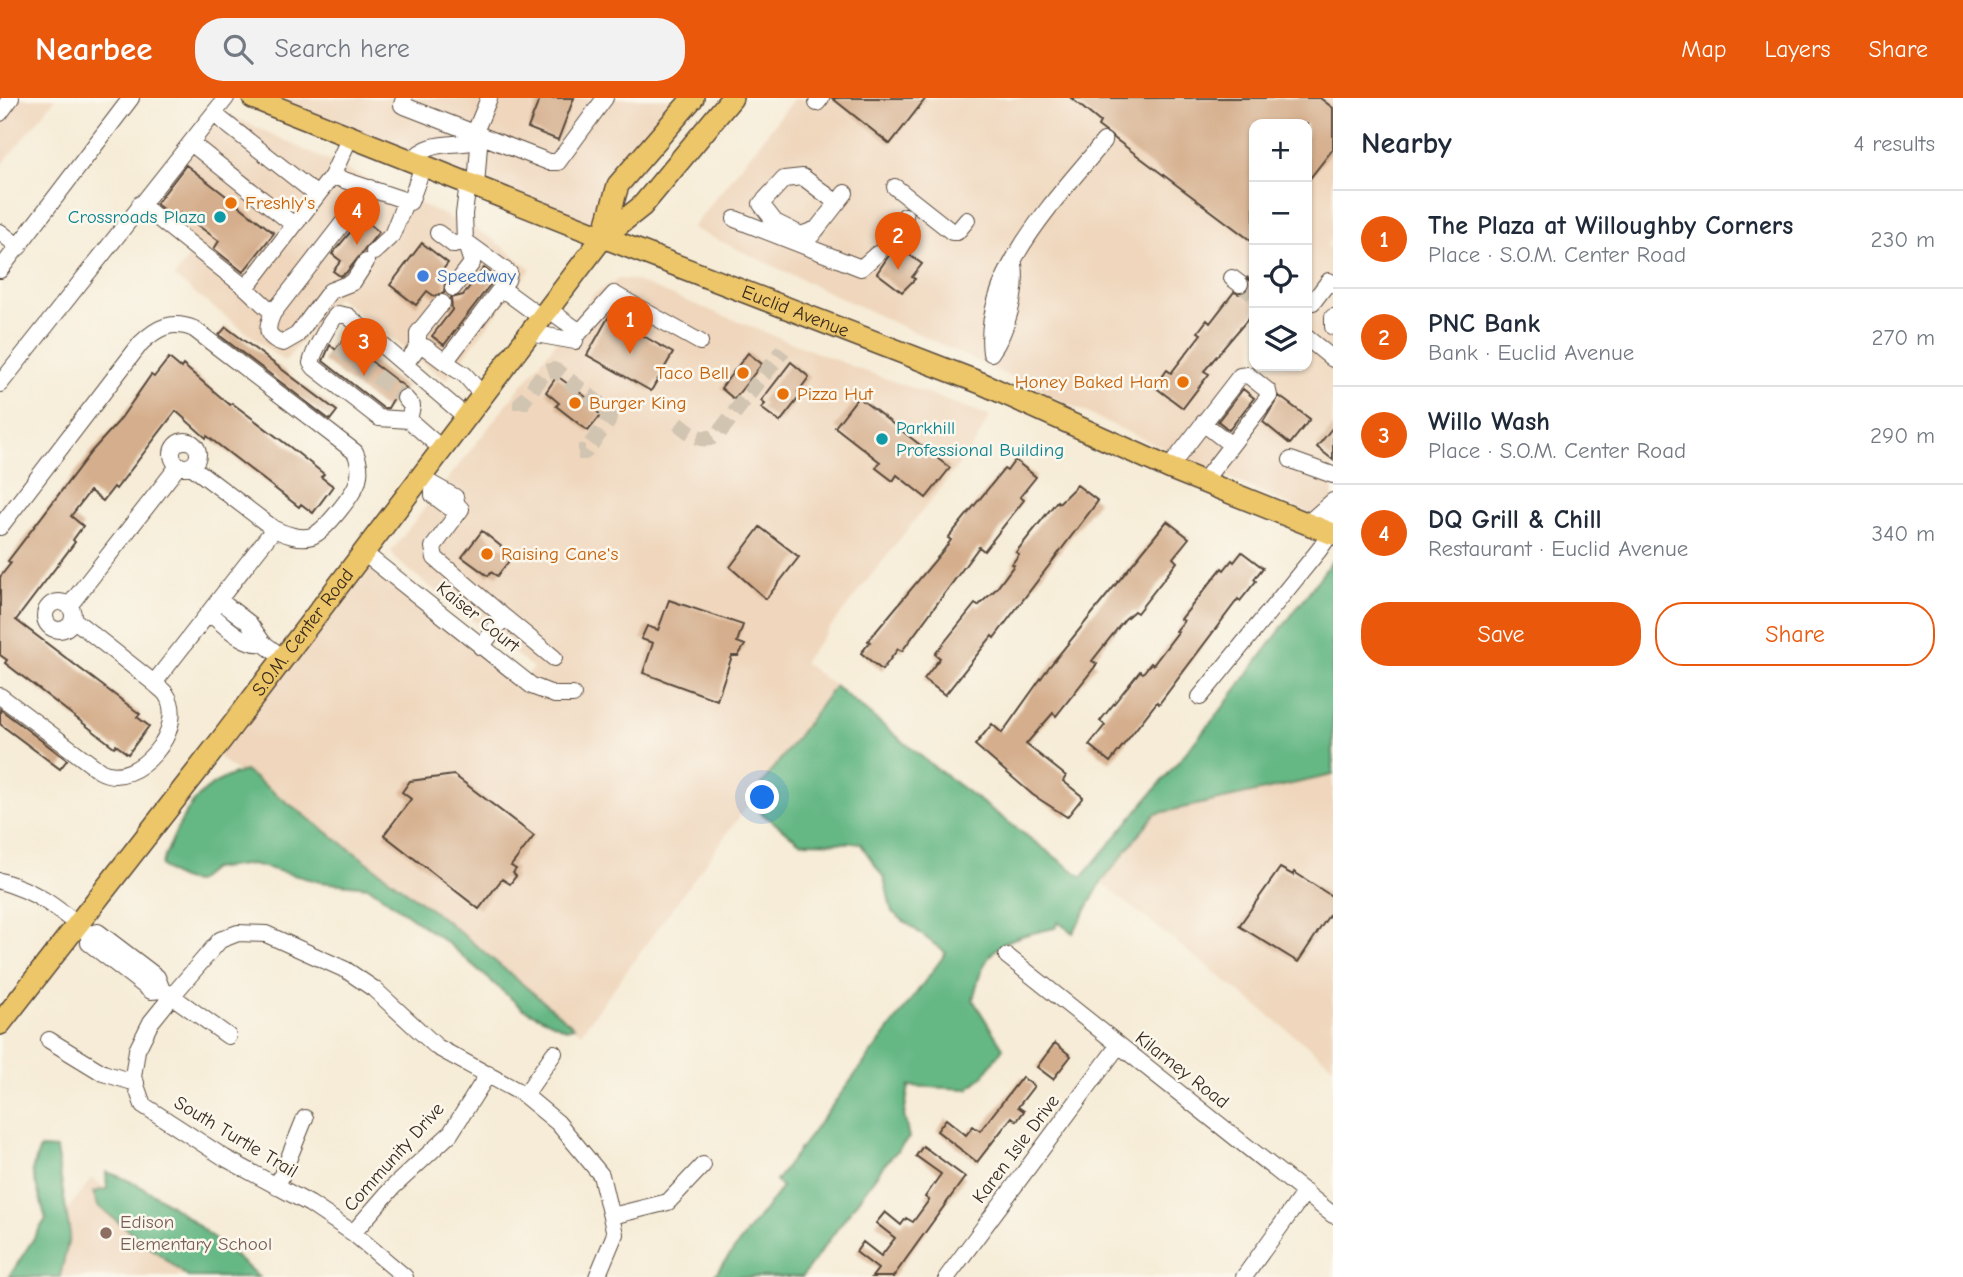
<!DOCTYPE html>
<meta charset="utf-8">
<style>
:root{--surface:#fff;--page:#f2f2f3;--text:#1f2937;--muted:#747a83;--line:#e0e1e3;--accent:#ea580c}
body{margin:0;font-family:"Comic Neue",sans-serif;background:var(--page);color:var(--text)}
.controls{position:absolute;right:21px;top:21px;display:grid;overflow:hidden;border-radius:14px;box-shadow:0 2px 5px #0004}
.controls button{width:63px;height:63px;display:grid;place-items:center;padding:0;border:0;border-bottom:2px solid var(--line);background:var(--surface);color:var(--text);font:35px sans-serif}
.you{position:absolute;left:763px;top:700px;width:24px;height:24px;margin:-18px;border:5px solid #fff;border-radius:50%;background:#1a73e8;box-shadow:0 0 0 10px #1a73e833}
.badge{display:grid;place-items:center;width:46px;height:46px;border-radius:50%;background:var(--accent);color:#fff;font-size:23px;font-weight:700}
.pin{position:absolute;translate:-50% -58px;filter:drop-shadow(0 2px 4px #0008)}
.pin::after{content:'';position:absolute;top:37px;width:24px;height:21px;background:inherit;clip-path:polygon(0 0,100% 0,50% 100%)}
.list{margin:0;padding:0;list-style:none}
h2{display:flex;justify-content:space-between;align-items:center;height:91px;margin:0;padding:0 28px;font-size:30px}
h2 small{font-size:23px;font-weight:400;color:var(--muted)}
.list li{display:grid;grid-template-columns:46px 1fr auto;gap:21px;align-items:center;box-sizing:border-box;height:98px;padding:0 28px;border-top:2px solid var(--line)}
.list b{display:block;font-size:26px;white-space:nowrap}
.list p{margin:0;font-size:23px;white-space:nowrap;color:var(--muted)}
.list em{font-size:23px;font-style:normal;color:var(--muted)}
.actions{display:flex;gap:14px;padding:21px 28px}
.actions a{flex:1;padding:16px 0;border:2px solid var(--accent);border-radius:28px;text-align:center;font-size:24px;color:var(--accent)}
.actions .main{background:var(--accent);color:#fff}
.icon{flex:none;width:38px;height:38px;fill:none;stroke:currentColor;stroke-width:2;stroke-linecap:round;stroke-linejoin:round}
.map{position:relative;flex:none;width:1333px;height:1179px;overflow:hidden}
header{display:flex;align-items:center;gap:42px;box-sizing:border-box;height:98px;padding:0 35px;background:var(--accent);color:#fff}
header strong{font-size:33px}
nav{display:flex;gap:38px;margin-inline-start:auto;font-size:24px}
.search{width:490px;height:63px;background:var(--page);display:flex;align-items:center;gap:18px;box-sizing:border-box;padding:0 24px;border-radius:28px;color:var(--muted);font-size:26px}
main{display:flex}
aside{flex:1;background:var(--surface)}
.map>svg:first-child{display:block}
.built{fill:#efd6bc;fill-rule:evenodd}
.forest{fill:#65b784;stroke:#507051;stroke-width:2}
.building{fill:#d5af8d}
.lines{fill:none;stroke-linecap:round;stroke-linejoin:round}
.minor-tunnel{stroke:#d1c5b2;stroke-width:16;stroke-dasharray:16 8;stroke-linecap:butt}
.minor-casing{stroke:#57473a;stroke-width:18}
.major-casing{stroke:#57473a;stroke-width:24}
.minor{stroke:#fff;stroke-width:16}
.major{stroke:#ecc669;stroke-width:21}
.food-dot{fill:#e8710a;stroke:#fbf7ec;stroke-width:2.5}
.culture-dot{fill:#0f9aa8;stroke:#fbf7ec;stroke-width:2.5}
.shop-dot{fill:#3f7fe0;stroke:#fbf7ec;stroke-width:2.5}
.education-dot{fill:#8d6e63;stroke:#fbf7ec;stroke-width:2.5}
.labels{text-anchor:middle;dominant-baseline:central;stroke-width:5;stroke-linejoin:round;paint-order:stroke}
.food-label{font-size:19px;fill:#c56008;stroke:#fbf7ec;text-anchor:start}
.culture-label{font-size:19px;fill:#0d838f;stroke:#fbf7ec;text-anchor:end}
.shop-label{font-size:19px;fill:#366cbe;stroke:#fbf7ec;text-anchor:start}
.street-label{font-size:19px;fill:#3b2a1e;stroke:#fbf7ec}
.education-label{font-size:19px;fill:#785e54;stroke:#fbf7ec;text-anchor:start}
</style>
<header>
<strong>Nearbee</strong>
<div class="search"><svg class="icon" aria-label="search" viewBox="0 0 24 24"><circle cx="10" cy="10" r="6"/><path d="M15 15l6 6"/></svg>Search here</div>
<nav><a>Map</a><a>Layers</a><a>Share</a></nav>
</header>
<main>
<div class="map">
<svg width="1333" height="1179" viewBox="0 0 1333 1179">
<rect width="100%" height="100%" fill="#fbf7ec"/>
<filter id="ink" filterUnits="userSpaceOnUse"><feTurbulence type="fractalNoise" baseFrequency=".0143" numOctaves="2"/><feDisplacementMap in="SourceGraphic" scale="14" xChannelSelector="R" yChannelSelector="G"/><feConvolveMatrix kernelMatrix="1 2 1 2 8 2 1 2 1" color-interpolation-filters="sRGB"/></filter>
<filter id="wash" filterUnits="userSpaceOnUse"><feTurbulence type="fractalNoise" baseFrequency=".00686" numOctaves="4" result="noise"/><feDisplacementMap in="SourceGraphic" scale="28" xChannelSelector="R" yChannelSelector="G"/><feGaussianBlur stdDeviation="1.57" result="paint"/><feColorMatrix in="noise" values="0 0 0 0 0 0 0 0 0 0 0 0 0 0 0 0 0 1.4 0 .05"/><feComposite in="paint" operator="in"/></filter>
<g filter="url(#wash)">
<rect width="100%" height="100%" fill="#f6ecd7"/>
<path class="built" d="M0 0H56L0 69Z
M265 0H684L598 133Z
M795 0H1333V138L1327 147 1333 152V426L1164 351 692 130ZM1254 26H1307V268H1254Z
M209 7 487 137 531 171 446 282 337 199 285 264 174 179 191 156 134 105Z
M619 181 633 182 856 270 990 318 975 346 803 564 835 588 581 935 217 658 365 462 522 585 533 570 396 462 391 453 594 196Z
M1333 677V968L1101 785 1155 716Z
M92 1080 219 1179H16Z"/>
<path class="forest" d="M1332 463 1333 677 1155 716 1101 785 1073 835 1058 824 1055 830C1001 842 986 844 973 902L1003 950 983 978 968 991 909 988 904 1017 909 1040 884 1067 802 1179H713L782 1089 776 1083 946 855 892 814 884 780 860 745 800 744 748 705 835 588 933 668 1082 779 1218 616Z
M245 673 449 825 574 929 566 931 523 911 450 847 369 789 320 784 252 766 212 771 196 784C181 783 172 778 161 767 182 721 191 687 245 673Z
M40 1050 56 1051 70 1136 60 1179H9L46 1121 32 1072Z
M106 1074C160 1090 216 1142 259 1179H188L98 1108 93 1094 107 1091Z"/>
<g id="blocks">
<path class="building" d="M540 0H574L558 42 528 30Z
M832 0H926L890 46Z
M1071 0H1320L1333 10V51L1307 84V26H1254V145L1098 28 1100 24Z
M186 67 274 135 243 174 214 151 219 143 181 115 176 121 156 106Z
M362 120 379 134 346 175 340 178 333 173 341 163 332 156Z
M422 145 448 165 438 178 445 183 444 195 434 198 427 193 416 207 390 187Z
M896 147 922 166 912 179 915 181 902 194 877 175Z
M484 170 496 179 444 247 432 238 452 212 451 200 463 197Z
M1247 179 1254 185V214L1204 273 1209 276 1183 310 1155 289 1167 272 1171 275 1201 236 1198 234 1207 222 1210 225 1234 194 1239 196 1248 193 1250 187Z
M609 218 673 255 651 293 587 257Z
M226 229 337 313 330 322 219 237Z
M343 242 406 290 398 293 388 310H383L323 263 330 247 336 252Z
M748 255 762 266 734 301 721 290Z
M169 260 181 270 183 267 230 307 232 305 290 349 324 376 321 379 333 388 313 415 301 406 299 409 207 338 206 340 176 313 116 391 114 389 103 403 90 393 71 418 83 428 73 442 75 444 16 522 140 616 137 619 149 628 128 656 116 647 114 649 5 565 7 562 0 557V479L11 465 8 463 91 354 119 323 151 277 154 279Z
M791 264 809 279 798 294 801 297 780 324 761 310 765 306 761 303Z
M557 278 600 309 596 313 601 317 588 333 556 308 559 305 546 294Z
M1243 291 1254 300 1229 332 1218 323Z
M1279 298 1310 321 1290 346 1263 324Z
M858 299 950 370 926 400 897 377 893 383 876 370 880 364 835 329Z
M1333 329V362L1317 349Z
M1015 362 1036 379 1020 399 1024 402 984 453 979 449 902 553 898 551 882 572 861 555 870 544 868 543 942 454 951 442 948 440 1004 371 1007 373Z
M1077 387 1098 403 994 540 992 538 945 597 924 581 940 560 935 556 975 506 978 508 997 490 1014 467 1012 466 1019 456 1016 454 1057 403 1059 405Z
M1167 423 1189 440 1173 460 1177 464 1137 515 1134 513 1125 521 1092 563 1097 566 1056 618 1053 615 1026 646 1066 678 1063 683 1083 699 1067 719 1033 697 975 647 992 626 1002 635 1049 569Z
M760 429 799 459 766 501 730 469Z
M482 433 513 458 497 478 491 474 488 478 462 459Z
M1242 454 1263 470 1254 481 1256 483 1240 503 1238 501 1159 606 1157 604 1110 664 1089 647 1105 627 1100 623 1140 573 1143 575 1151 565 1153 567 1178 534 1176 533 1184 523 1181 521 1222 470 1224 472 1232 462 1234 464Z
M669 502 743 527 737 544 745 547 738 558H732L717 602 643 575 653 545 641 541 647 528 658 532Z
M0 611 67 662 60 671 0 626Z
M454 677 534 738 511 768 516 771 513 775 516 778 510 786 502 781 479 811 384 737 411 701 402 694 410 683Z
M1280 770 1293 777 1294 774 1333 799V811L1298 864 1239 828Z
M1055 945 1071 958 1053 981 1037 969Z
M1022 979 1034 988 1018 1009 1024 1013 1017 1023 1012 1019 977 1064 937 1033 946 1021 966 1037 973 1028 980 1033Z
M923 1048 965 1079 893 1179H872L878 1171 856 1154 863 1144 881 1158 895 1140 876 1125 885 1114 901 1127 906 1120 913 1124 929 1102 925 1099 941 1076 916 1058Z"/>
</g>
</g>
<g filter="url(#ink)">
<use href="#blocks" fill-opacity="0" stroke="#57473a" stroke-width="2"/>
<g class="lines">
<path class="minor-tunnel" d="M1240 186 1254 197
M338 249 405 300
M521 311V306L544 275 553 272 558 274 603 309 609 319 608 324 585 354H578
M678 325C692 336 702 347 718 336L783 252"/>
<g class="minor-casing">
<path id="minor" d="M404 0 402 7 549 64H558L605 0
M817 5 821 0
M0 15 11 0
M214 16 317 97
M191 45 294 127
M411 63C428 43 447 48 471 44L489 0
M332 78 410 104 423 68
M468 85 464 116 465 143 509 175 507 182 445 264 465 277 483 298
M476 89 479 47 477 34
M895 89 952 134H957L967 122
M140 106 246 190 332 78 350 39
M735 121 861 170 877 156
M817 131 801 137 775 124 761 106 784 81 803 79 837 105
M0 134 19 149
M438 135 454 147 465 143 472 165 453 190
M812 137 845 95
M884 146 905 118
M374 154 392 137 406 102
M0 172 131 0
M1232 180 1240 186
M246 190 273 215 370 90
M501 190 542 220
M1313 204 1329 183 1333 186
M548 211 580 234 614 196 700 244
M273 215C266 230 265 239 283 245L297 237 330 193 353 184 366 164
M1333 219V229
M530 235 575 243
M1307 240 1333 261
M418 249V235L442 205
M991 255C981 176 1057 101 1104 43
M991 255C1007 233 1018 193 1014 166
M405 266 418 249H425L445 264
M0 286 226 0
M405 300 412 308 409 322
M1203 325 1230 346
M172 356a13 13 0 1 1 26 0a13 13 0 1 1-26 0Z
M442 351 409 322 379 320 315 270 311 265C313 255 330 222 338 216L348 218 466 319
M1291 362 1333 377
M1169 370 1240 278 1248 277 1268 293 1269 298 1203 384
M421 380 455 399 457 407 449 409 433 397V389
M457 407 461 411 433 449 435 460 504 519 481 549
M1308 425 1333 403
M0 429 141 245C158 229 172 222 194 231L355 354C359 363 361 372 358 382 355 395 325 433 312 438 301 442 284 436 274 431
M364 455 532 588 555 597H573
M219 502 249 525 263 545 283 560
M45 518a14 14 0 1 1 28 0a14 14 0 1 1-28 0Z
M69 508 179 367
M209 515C224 526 243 548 263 545
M504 519 554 560
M73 521 154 585 274 431 191 368
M0 598 100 673C136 693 189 630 166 596 163 592 157 588 154 585
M1200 599 1319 452 1331 435 1333 418
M0 783C39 794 58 811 89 836V845L151 893 162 892 172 898 220 842 238 835 266 836 346 872 374 891 437 949 523 996 558 1025 601 1077 615 1136 597 1179
M89 836 98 834 157 879 162 892
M1007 858 1333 1117
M228 938 172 898 151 924 137 952 133 979 143 1007 225 1060 310 1106 353 1135 405 1179
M49 942 103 975 136 985
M525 997 554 955
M277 1089 305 1020
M612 1118 668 1104 703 1067
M353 1135 393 1089 450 1036 488 976
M947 1179 1118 948
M1244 1179 1305 1094"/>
</g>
<g class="major-casing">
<g id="major">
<path id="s1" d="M253 0 603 139 981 285 1169 370 1333 436"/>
<path d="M603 139 618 87 693 0"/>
<path id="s2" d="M0 926 222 641 603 139 642 108 732 0"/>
</g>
</g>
<use href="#minor" class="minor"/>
<use href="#major" class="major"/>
</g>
</g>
<g class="food-dot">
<circle cx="231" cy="105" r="7"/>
<circle cx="743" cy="275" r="7"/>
<circle cx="1183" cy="284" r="7"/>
<circle cx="783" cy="296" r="7"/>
<circle cx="575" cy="305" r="7"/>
<circle cx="487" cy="456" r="7"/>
</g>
<g class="culture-dot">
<circle cx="220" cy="119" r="7"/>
<circle cx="882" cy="341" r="7"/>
</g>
<circle class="shop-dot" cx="423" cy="178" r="7"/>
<circle class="education-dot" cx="106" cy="1135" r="7"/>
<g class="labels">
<g class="food-label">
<text x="245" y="105">Freshly's</text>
<text x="729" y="275" text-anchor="end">Taco Bell</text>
<text x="1169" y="284" text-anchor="end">Honey Baked Ham</text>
<text x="797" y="296">Pizza Hut</text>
<text x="589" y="305">Burger King</text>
<text x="501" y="456">Raising Cane's</text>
</g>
<g class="culture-label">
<text x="206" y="119">Crossroads Plaza</text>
<text x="896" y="330" text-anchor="start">Parkhill<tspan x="896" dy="22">Professional Building</tspan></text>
</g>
<g class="shop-label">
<text x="437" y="178">Speedway</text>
</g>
<g class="street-label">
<text stroke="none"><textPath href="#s1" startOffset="583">Euclid Avenue</textPath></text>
<text transform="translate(478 519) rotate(39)">Kaiser Court</text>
<text stroke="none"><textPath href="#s2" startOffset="495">S.O.M. Center Road</textPath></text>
<text transform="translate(1182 972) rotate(38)">Kilarney Road</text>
<text transform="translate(236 1039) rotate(31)">South Turtle Trail</text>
<text transform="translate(1016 1051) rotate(-53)">Karen Isle Drive</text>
<text transform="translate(394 1059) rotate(-48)">Community Drive</text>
</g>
<g class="education-label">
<text x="120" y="1124">Edison<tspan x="120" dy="22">Elementary School</tspan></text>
</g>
</g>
</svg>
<div class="controls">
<button>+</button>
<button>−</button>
<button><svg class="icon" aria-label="locate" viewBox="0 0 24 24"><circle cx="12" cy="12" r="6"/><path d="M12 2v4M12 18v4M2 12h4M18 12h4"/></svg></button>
<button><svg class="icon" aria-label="layers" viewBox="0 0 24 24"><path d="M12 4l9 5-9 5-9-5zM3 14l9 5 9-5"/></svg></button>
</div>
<div class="you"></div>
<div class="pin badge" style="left:630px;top:256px">1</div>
<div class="pin badge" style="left:898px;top:172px">2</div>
<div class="pin badge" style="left:364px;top:278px">3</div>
<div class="pin badge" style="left:357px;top:147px">4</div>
</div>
<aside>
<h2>Nearby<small>4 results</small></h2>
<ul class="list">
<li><span class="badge">1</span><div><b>The Plaza at Willoughby Corners</b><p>Place · S.O.M. Center Road</p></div><em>230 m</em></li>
<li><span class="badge">2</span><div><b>PNC Bank</b><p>Bank · Euclid Avenue</p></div><em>270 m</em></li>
<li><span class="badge">3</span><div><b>Willo Wash</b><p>Place · S.O.M. Center Road</p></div><em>290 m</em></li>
<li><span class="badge">4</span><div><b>DQ Grill &amp; Chill</b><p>Restaurant · Euclid Avenue</p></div><em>340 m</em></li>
</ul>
<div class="actions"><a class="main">Save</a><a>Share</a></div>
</aside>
</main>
